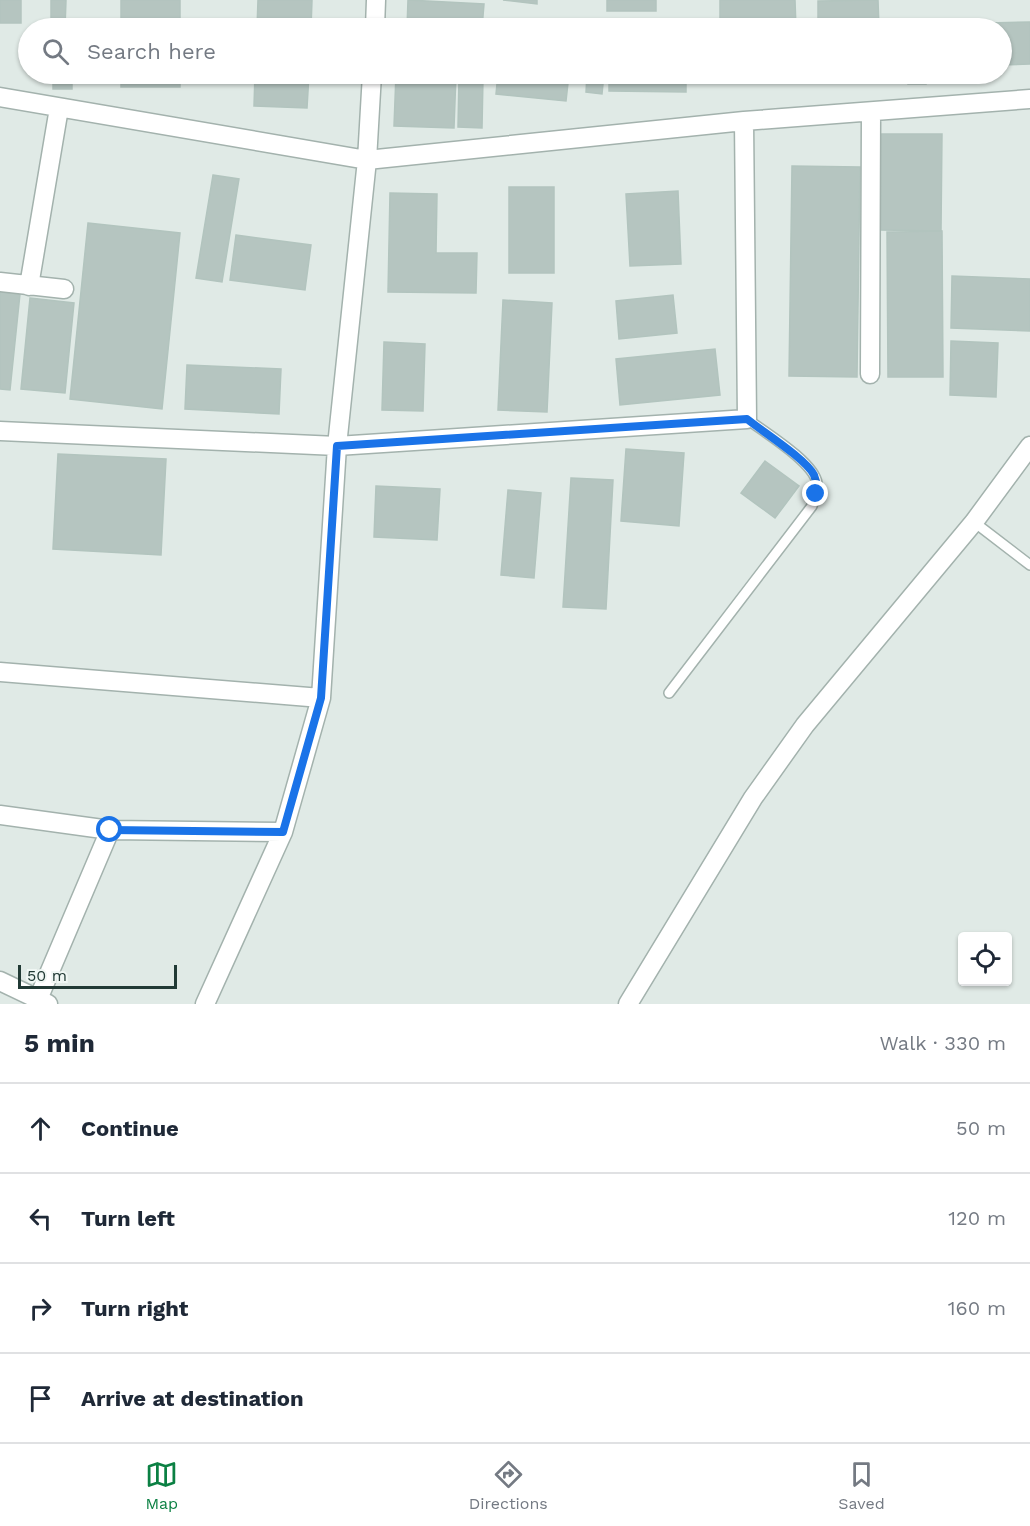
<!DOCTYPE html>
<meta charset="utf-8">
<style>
:root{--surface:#fff;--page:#f6f6f7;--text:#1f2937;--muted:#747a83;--line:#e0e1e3;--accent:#0b8043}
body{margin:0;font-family:"Work Sans",sans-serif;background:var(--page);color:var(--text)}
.controls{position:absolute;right:18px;bottom:18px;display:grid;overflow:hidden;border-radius:6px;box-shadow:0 2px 4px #0004}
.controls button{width:54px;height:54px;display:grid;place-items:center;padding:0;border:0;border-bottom:2px solid var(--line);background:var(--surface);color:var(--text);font:30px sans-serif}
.scale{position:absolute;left:18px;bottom:15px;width:159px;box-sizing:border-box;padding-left:6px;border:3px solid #213a35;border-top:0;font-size:16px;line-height:21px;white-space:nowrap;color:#213a35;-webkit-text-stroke:4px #f0f7f4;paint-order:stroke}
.stop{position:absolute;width:18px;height:18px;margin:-14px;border:4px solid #1a73e8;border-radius:50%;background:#fff}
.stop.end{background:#1a73e8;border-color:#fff;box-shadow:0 2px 6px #0008}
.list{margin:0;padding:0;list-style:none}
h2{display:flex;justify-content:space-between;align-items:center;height:78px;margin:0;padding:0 24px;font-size:26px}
h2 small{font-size:20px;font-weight:400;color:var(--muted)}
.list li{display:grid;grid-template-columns:39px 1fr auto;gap:18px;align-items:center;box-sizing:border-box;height:90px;padding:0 24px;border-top:2px solid var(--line)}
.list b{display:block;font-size:22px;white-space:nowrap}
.list em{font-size:20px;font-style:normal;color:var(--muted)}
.icon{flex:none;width:33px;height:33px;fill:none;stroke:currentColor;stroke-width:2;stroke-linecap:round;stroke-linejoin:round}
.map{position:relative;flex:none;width:1030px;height:1004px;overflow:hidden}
.search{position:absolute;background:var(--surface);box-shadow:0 2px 4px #0004;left:18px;right:18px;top:18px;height:66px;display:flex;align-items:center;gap:15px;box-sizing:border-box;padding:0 21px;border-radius:33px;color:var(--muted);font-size:22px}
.sheet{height:438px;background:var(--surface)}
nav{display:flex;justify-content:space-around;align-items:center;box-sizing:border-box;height:84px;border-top:2px solid var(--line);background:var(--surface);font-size:16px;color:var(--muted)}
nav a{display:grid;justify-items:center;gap:3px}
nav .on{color:var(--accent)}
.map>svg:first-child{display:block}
.building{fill:#b5c5c0;stroke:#b2c4be;stroke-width:1.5}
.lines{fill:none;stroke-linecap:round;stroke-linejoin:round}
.service-casing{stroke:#a3b2ad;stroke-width:12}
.minor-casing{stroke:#a3b2ad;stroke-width:21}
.tertiary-casing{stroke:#a3b2ad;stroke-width:21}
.service{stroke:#fff;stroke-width:9}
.minor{stroke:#fff;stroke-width:18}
.tertiary{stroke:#fff;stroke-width:18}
.route{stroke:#1a73e8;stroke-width:8}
</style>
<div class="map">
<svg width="1030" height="1004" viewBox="0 0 1030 1004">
<rect width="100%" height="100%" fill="#e0eae6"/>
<path class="building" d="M0 0H21V23H0Z
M51 0H66L65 28H51Z
M121 0H180V28H121Z
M258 0H312L311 28H257Z
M408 0 484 4 482 28H407Z
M503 0H537V4Z
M607 0H656V11H607Z
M720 0H795L796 28H720Z
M878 0 879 28H818V1Z
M1030 22V64L1002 65V28H906V25Z
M53 74H72V89H53Z
M121 74H180V87H121Z
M255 74H309L307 108 254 106Z
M396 74H456L454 128 394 126Z
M498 74H569L566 101 496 94Z
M587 74H604L602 94 586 92Z
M609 74H686V92L609 91Z
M820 74H877V75Z
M907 74H926V84H908Z
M459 77 483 78 482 128 458 127Z
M881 134H942L941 231 881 230Z
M792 166 860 167 857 377 789 376Z
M213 175 239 179 222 282 196 278Z
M509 187H554V273H509Z
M678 191 681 264 630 266 626 194Z
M390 193 437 194 436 253H477L476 293 388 292Z
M88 223 180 233 162 409 70 399Z
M942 231 943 377H888L887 232Z
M236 235 311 245 305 290 230 280Z
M952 276 1030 279V331L951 328Z
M0 292 20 294 10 390 0 389Z
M673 295 677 333 619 339 616 301Z
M30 298 74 303 65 393 21 389Z
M503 300 552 303 547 412 498 410Z
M951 341 998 343 996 397 950 395Z
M384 342 425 344 423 411 382 410Z
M715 349 720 395 620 405 616 359Z
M187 365 281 369 279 414 185 409Z
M626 449 684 453 679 526 621 521Z
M58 454 166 459 161 555 53 549Z
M765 461 799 486 775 518 741 493Z
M571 478 613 480 606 609 563 607Z
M376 486 440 489 437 540 374 537Z
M508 490 541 493 534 578 501 575Z"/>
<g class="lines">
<g class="service-casing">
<path id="service" d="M974 522 1030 565
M669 693 812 506C815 499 818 491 817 483 814 462 764 432 747 419"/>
</g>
<g class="minor-casing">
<path id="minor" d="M375 28 376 0
M0 97 367 160 744 121 1030 99
M0 282 64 289
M29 286 59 108
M870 374 871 113
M0 431 337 446 747 419 744 121
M0 672 321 698
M0 815 110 830 283 832
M0 981 48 1004
M36 1004 110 830
M205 1004 283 832 321 698 337 446 367 160 372 74"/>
</g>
<g class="tertiary-casing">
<path id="tertiary" d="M628 1004 753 798 805 725 974 522 1030 446"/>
</g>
<use href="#service" class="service"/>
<use href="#minor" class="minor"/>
<use href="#tertiary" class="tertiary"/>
</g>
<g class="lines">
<path class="route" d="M110 830 283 832 321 698 337 446 747 419C763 432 806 459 814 475 817 482 817 488 816 494"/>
</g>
</svg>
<div class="controls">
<button><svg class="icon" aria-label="locate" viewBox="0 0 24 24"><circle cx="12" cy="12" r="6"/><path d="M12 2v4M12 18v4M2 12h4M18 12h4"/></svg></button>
</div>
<div class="scale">50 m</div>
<div class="stop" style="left:110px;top:830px"></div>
<div class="stop end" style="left:816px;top:494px"></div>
<div class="search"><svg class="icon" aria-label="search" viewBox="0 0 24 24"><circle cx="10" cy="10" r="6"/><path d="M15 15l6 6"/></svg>Search here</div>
</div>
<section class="sheet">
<h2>5 min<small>Walk · 330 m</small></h2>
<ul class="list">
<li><svg class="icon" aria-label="ahead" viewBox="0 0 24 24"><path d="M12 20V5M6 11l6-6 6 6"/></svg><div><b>Continue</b></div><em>50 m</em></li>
<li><svg class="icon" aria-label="left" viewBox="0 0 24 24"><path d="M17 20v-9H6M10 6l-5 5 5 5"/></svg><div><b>Turn left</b></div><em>120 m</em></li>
<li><svg class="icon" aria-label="right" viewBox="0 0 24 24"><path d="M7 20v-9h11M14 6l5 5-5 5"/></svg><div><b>Turn right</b></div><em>160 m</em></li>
<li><svg class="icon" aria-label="arrive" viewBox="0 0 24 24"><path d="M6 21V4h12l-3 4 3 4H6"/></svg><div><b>Arrive at destination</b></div></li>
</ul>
</section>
<nav>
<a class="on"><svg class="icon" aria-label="map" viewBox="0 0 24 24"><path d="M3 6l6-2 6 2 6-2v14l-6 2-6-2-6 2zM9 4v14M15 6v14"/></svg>Map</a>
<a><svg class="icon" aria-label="directions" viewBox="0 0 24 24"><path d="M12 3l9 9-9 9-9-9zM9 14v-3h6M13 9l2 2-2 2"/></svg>Directions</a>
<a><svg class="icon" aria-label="saved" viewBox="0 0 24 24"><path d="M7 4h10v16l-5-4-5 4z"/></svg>Saved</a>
</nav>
